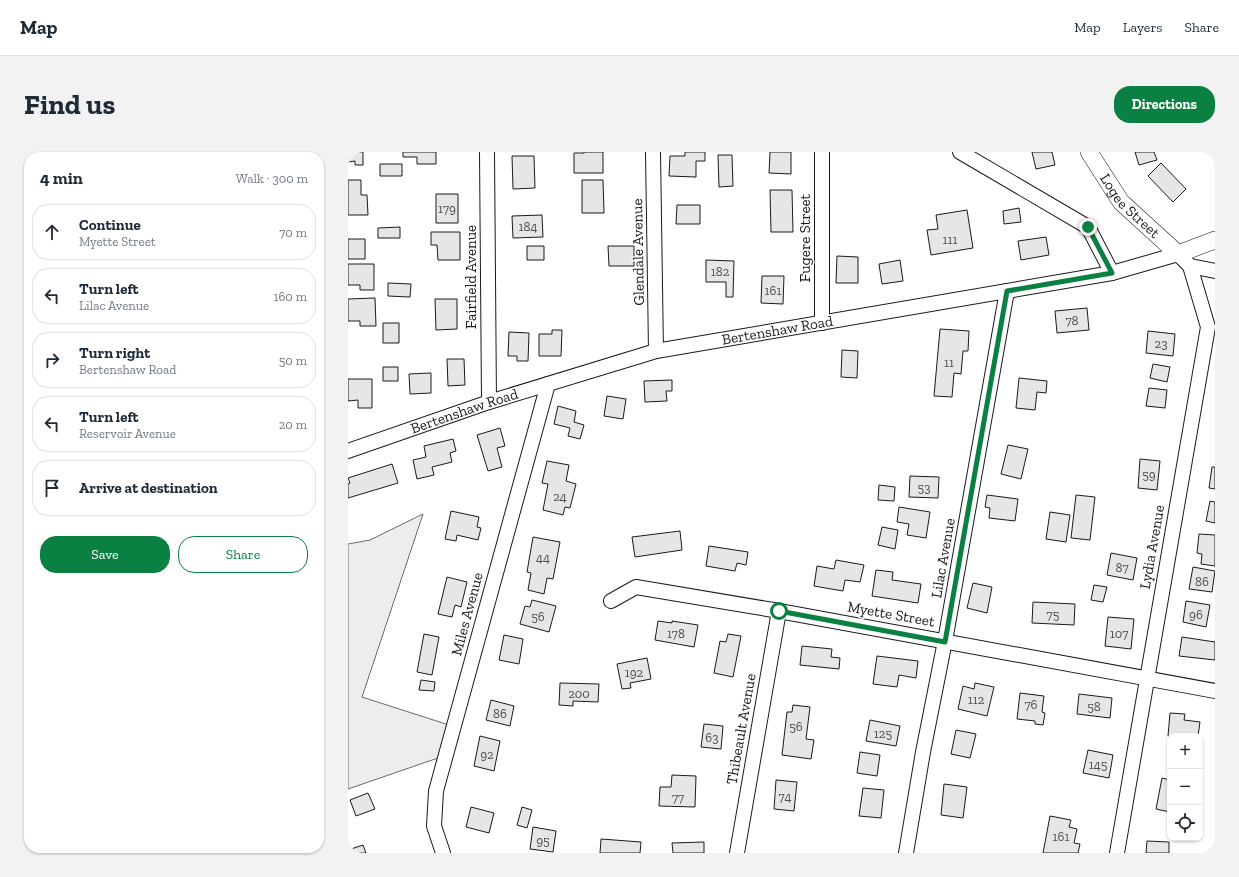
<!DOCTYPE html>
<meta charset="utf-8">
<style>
:root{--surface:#fff;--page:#f2f2f3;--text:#1f2937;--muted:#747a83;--line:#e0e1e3;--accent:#0b8043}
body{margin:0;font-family:"Zilla Slab",serif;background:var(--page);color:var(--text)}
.controls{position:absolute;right:12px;bottom:12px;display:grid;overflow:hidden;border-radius:8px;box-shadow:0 1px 3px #0004}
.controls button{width:36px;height:36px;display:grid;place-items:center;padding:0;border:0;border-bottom:1px solid var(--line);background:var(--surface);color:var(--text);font:20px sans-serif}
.stop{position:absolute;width:12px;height:12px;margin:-9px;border:3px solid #0b8043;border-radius:50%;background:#fff}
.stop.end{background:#0b8043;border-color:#fff;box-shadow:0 1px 4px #0008}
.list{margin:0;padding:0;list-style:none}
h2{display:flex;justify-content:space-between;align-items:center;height:52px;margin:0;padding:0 16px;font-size:17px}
h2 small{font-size:13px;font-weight:400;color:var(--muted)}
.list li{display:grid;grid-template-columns:26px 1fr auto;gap:12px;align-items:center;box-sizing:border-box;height:56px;margin:0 8px 8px;padding:0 8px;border:1px solid var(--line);border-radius:16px}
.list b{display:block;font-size:15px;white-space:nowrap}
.list p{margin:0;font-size:13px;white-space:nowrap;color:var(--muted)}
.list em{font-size:13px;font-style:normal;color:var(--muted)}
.actions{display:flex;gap:8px;padding:12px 16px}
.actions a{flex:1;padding:9px 0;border:1px solid var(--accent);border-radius:16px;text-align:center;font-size:14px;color:var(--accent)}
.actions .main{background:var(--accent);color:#fff}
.icon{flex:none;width:22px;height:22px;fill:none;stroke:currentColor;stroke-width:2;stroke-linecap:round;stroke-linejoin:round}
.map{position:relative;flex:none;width:867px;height:701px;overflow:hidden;border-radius:16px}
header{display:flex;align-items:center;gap:24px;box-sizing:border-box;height:56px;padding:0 20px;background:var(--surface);border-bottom:1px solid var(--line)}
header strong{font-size:19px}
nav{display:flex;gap:22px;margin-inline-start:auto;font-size:14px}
.intro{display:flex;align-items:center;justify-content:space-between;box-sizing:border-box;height:96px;padding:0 24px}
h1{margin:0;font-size:28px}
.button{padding:10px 18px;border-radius:16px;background:var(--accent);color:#fff;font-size:14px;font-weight:700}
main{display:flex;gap:24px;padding:0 24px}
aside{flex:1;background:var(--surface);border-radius:16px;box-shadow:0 1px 3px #0004}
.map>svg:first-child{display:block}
.green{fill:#ededed;stroke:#6a6a6a}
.building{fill:#e6e6e6;stroke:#1a1a1a}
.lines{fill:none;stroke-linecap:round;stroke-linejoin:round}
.minor-casing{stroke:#1a1a1a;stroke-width:16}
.tertiary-casing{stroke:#1a1a1a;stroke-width:18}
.minor{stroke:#fff;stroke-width:14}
.tertiary{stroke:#fff;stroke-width:17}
.route{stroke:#0b8043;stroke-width:5}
.labels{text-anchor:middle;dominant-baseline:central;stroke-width:3;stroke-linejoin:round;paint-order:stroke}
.number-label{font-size:13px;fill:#4d4d4d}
.street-label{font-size:15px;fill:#1a1a1a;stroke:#fff}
</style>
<header>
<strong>Map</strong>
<nav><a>Map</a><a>Layers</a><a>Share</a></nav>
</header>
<div class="intro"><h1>Find us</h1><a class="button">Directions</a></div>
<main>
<aside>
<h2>4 min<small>Walk · 300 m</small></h2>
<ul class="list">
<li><svg class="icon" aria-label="ahead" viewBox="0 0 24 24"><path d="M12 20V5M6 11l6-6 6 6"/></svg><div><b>Continue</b><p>Myette Street</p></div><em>70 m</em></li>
<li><svg class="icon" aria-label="left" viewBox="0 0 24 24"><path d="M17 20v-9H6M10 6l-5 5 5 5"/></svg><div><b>Turn left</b><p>Lilac Avenue</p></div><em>160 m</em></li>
<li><svg class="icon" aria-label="right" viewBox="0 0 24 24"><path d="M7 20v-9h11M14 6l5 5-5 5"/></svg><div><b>Turn right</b><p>Bertenshaw Road</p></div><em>50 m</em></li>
<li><svg class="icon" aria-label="left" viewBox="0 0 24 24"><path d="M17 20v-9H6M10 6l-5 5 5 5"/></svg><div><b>Turn left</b><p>Reservoir Avenue</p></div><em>20 m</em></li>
<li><svg class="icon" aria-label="arrive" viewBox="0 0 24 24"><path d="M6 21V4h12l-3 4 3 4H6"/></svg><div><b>Arrive at destination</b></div></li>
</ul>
<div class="actions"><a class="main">Save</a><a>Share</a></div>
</aside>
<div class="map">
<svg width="867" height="701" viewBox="0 0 867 701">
<rect width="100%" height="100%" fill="#fff"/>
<path class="green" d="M75 362 14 545 104 574 90 606 0 637V392L22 388Z"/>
<path class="building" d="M0 0H15V13H7V9L0 10Z
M55 0H88V12H69V5H55Z
M236 0H255V21H226V1H236Z
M337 0H357V9H348V25L321 24 322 4H337Z
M422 0H443V22L421 21Z
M684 0H704L707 13 688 17Z
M787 0H806L809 8 791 13Z
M370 3H384L385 34 371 35Z
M164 4H186L187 36 165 37Z
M813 11 838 37 825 50 800 24Z
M32 12H54V24H32Z
M0 28H13V43H19L20 63H0Z
M234 28H255L256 61H234Z
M422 38H444L445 80H423Z
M88 42H110V71H88Z
M329 53H352V72H328Z
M671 56 673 70 656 72 655 59Z
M619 58 625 96 583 103 579 78 590 77 588 63Z
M194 63 195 85 165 86 164 64Z
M52 75V86H30V76Z
M83 80H112V108H90L89 93H83Z
M698 85 701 103 673 108 670 89Z
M0 87H17V107H0Z
M179 94H196V108H179Z
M260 94H286V114H261Z
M489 104 510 105V131H488Z
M358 108 386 109 385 145H378V130H358Z
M552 108 555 129 534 132 531 112Z
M0 112H26V138H12V133H0Z
M414 124H436L435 152 413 151Z
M40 131 63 132 62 145 40 144Z
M27 146 28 174H12V169H0V147Z
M87 147H109V177L88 178Z
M739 156 741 178 709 181 707 159Z
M35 171H51V191H35Z
M592 177 621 179 620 199H615L613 222 606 221 604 245 586 244Z
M204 178H214L213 204H191V182H204Z
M800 179 827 182 825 204 798 201Z
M161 180 181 181 180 209H169V204H160Z
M494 198 510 199 509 226 493 225Z
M99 207H116L117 233 100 234Z
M805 212 822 215 819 230 802 226Z
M35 215H50V229H35Z
M83 221V241L62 242 61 222Z
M671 226 699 229 698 241 689 240 687 258 668 256Z
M0 227H24V256H10V248L0 249Z
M324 228V239H318L319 249 297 250 296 229Z
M801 236 819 238 817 256 798 254Z
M259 244 278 247 275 267 256 264Z
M210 254 228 259 226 270 236 273 232 287 220 284 222 276 206 272Z
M152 276 157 294 149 296 154 315 140 319 129 283Z
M105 287 108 299 102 301 104 310 84 315 86 323 69 327 65 308 78 305 76 294Z
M660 293 680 297 673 327 653 322Z
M792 307 812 309 809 338 790 336Z
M199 309 221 313 218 329 228 332 222 356 217 355 215 363 195 358 200 332 194 331Z
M44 312 50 331 0 346V332L2 331 0 326Z
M864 315H867V337L861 336Z
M562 324 591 325 590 346 561 345Z
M531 333 547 335 546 349 530 348Z
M639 343 670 347 667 369 641 366 642 356 637 355Z
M728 343 747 345 742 388 723 386Z
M862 349 867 350V371L858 369Z
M551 355 582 360 578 386 559 383 561 372 549 370Z
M103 359 131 365 129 375 133 376 130 388 109 383 108 389 97 387Z
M702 360 722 363 718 390 698 387Z
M534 375 550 378 547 397 530 393Z
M332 379 334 398 287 405 284 385Z
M851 382 867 383V414L853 412 854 402 849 401Z
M185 385 212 390 205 427 199 426 196 442 180 438 183 421 179 420Z
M361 394 400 400 398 413 389 411 387 419 358 414Z
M763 401 789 406 785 428 759 423Z
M488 408 516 413 512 430 497 428 495 439 466 434 469 414 486 417Z
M845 415 867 419 864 440 841 437Z
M528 418 545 420 544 428 573 432 570 451 524 444Z
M99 425 119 430 113 455 107 453 104 465 90 462Z
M625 431 644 435 639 461 619 456Z
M746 433 759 435 755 450 743 448Z
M184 448 208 454 201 480 172 472 177 454 182 455Z
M838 449 862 453 858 475 835 470Z
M685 450 727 452 726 473 684 471Z
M760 465 786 467 783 497 757 494Z
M310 469 324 471V469L350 473 346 495 307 488Z
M76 482 91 485 84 523 69 520Z
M380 482 393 484 385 525 366 521 372 489 378 490Z
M156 483 175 487 171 512 151 508Z
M834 485 867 490V508L831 504Z
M454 494 484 497 483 505 492 506 491 517 452 513Z
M529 504 570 509 568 526 551 523 549 535 525 532Z
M299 506 303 527 282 531 283 536 274 537 269 512Z
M73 528 87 530 86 539 71 538Z
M212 531 251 532 250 550 225 549V554L211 553Z
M627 531 646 535 639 564 610 557 615 534 626 537Z
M672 541 696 544 694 560 697 561 695 573 687 572V569L669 567Z
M731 542 764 546 762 566 729 562Z
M143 548 166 554 162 574 138 568Z
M445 553 462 555 458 587 466 588 463 607 434 603 439 560H444Z
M822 561 837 562 836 568 852 570 850 584H820Z
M522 568 552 574 548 594 518 589Z
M356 572 375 574 373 597 353 595Z
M608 578 628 582 622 606 603 602Z
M132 584 152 589 146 619 126 614Z
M740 598 765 603 761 626 735 621Z
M512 600 532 603 529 624 509 621Z
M324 623 348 624 347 655 311 654 312 635H323Z
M814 626 822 628V660L808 657Z
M428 628 449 630 446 659 426 657Z
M596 632 619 635 615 666 593 663Z
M515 636 536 638 533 666 511 664Z
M20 641 27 657 8 664 2 648Z
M123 655 146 661 141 681 118 675Z
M174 655 184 658 179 676 169 673Z
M702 664 723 668 721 675 729 677 726 691 732 692 730 701H695Z
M185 675 208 679 205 700 182 697Z
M253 687 293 690 292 701H252Z
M799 689 821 690V701H798Z
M356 690V701H325L324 691Z
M15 693 18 701H0V698Z"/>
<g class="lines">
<g class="minor-casing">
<g id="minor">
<path d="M139 0 141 250"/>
<path d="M305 0 308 199"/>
<path d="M474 0V171"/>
<path d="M612 0 740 75 764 121"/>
<path d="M842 114 867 119"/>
<path id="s1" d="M0 299 141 250 308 199 764 121 830 102 842 114 860 175 769 701"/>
<path d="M263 449 288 435 431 459 867 539"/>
<path d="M95 701 86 674 88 639 200 232"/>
<path d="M389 701 431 459"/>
<path d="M558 701 575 600 597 489 659 139"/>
</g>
</g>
<g class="tertiary-casing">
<g id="tertiary">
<path id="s2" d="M741 0 773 50 830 102 867 88"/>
</g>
</g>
<use href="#minor" class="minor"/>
<use href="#tertiary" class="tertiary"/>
</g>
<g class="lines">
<path class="route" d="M431 459 597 490 659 139 764 121 740 75"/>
</g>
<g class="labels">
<g class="number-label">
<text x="99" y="56">179</text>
<text x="180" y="74">184</text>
<text x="602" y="87">111</text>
<text x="372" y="119">182</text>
<text x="425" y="138">161</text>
<text x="724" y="168">78</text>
<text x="813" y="191">23</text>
<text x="601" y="210">11</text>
<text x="801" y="322">59</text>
<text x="576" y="335">53</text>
<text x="212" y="344">24</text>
<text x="195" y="405">44</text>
<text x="774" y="415">87</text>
<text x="854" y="429">86</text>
<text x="705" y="462">75</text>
<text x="848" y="462">96</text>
<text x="190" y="464">56</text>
<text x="328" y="481">178</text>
<text x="771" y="481">107</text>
<text x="286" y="520">192</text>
<text x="231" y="541">200</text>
<text x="628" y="547">112</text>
<text x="683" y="552">76</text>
<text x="746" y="554">58</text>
<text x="152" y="561">86</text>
<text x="448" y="574">56</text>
<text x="535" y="581">125</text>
<text x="364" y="585">63</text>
<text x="139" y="602">92</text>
<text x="750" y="612">145</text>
<text x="437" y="644">74</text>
<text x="330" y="645">77</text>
<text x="713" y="684">161</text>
<text x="195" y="688">95</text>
</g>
<g class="street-label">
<text stroke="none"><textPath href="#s2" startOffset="68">Logee Street</textPath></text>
<text transform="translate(457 86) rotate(-90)">Fugere Street</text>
<text transform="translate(290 100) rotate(-91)">Glendale Avenue</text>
<text transform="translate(123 125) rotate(-90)">Fairfield Avenue</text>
<text stroke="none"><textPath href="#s1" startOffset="447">Bertenshaw Road</textPath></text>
<text stroke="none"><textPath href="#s1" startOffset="123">Bertenshaw Road</textPath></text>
<text transform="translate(804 395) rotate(-80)">Lydia Avenue</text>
<text transform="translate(595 406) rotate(-80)">Lilac Avenue</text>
<text transform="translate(119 462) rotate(-75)">Miles Avenue</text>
<text transform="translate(543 462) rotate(10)">Myette Street</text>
<text transform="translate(393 577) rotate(-80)">Thibeault Avenue</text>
</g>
</g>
</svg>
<div class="controls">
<button>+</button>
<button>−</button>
<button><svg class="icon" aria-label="locate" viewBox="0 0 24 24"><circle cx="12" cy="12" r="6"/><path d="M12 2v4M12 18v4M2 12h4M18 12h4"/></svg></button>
</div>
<div class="stop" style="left:431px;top:459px"></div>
<div class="stop end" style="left:740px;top:75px"></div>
</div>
</main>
